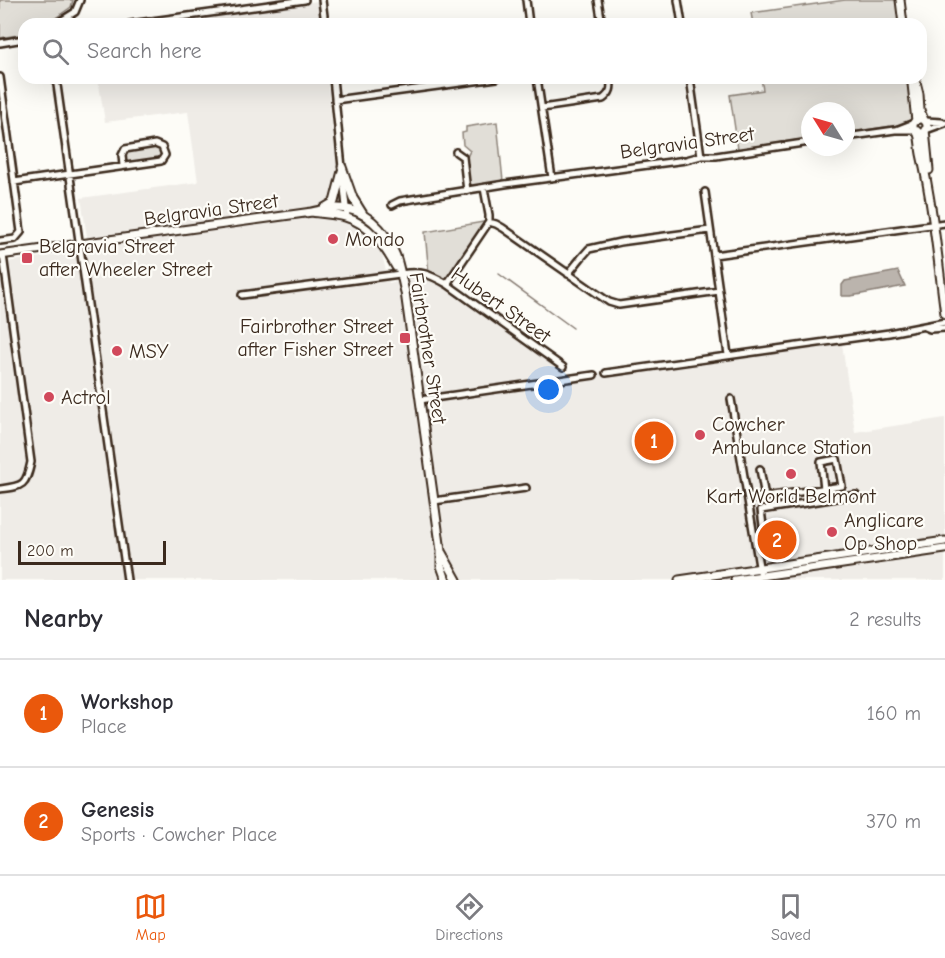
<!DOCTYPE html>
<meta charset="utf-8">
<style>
:root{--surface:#fff;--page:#f2f2f3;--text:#2b2b33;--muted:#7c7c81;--line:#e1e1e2;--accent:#ea580c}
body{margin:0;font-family:"Comic Neue",sans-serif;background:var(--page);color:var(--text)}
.compass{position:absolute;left:801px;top:102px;width:54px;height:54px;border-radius:50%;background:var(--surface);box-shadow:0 6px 24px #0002;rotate:307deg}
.scale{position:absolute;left:18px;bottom:15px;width:148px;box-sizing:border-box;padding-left:6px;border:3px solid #3b2a1e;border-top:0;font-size:16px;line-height:21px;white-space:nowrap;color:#3b2a1e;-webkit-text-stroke:4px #fdfcf7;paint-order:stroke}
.you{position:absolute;left:549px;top:390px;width:21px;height:21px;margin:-15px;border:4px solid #fff;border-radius:50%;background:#1a73e8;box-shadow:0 0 0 9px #1a73e833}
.badge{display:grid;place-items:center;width:39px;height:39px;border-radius:50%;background:var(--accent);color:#fff;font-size:20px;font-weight:700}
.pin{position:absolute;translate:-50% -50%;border:3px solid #fff;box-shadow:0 2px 6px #0006}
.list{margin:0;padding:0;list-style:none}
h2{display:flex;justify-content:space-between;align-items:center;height:78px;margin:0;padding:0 24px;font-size:26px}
h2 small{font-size:20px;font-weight:400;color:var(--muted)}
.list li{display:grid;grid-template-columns:39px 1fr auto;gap:18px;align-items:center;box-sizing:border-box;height:108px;padding:0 24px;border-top:2px solid var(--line)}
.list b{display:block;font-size:22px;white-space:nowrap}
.list p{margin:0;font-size:20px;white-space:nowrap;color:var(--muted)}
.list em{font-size:20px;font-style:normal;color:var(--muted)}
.icon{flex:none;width:33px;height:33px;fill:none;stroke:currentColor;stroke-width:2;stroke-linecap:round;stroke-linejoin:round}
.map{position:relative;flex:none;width:945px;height:580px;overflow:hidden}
.search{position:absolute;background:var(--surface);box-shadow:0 6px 24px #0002;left:18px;right:18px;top:18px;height:66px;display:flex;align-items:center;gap:15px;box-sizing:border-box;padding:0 21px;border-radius:18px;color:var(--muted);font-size:22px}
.sheet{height:294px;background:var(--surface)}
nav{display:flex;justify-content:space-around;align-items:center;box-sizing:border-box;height:84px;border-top:2px solid var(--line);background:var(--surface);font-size:16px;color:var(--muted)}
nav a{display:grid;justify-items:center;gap:3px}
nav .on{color:var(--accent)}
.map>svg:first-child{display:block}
.built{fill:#efece7}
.green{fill:#e1ded7;stroke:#8e847a;stroke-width:1.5}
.water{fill:#bbb4ad;stroke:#887d74;stroke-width:1.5}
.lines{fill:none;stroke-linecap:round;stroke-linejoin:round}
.stream{stroke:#887d74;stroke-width:1.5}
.minor-casing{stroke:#3b2a1e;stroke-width:10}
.major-casing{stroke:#3b2a1e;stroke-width:11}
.minor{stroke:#fdfcf7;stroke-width:5}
.major{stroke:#fdfcf7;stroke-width:7}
.poi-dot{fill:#d1495b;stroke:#fdfcf7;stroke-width:2}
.labels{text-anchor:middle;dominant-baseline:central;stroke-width:4.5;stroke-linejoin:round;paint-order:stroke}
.street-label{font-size:20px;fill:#3b2a1e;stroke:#fdfcf7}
.poi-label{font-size:20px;fill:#3b2a1e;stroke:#fdfcf7;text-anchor:start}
</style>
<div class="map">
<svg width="945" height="580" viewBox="0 0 945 580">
<rect width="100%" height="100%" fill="#fdfcf7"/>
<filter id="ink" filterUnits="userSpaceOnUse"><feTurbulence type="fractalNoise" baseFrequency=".0167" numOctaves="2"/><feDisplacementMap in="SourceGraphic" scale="12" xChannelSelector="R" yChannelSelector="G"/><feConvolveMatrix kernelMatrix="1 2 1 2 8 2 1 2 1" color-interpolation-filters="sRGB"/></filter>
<g filter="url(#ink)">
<path class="built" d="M318 1 321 24H161Z
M98 78H327L343 222 354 225 369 238 382 255 389 283 421 276 444 287 567 376 842 344 855 432 945 418V580H0V263L89 250 81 198 198 182 188 112 105 122Z"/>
<path class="green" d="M0 0H73L71 7 47 24H24V34L0 38Z
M845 0H897L900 24H753L751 13Z
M761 78H907L913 118 909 123 904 124 846 133V111H810V138L738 149 730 95 763 90Z
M497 122 503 181 472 186C464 178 464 160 470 151L463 145 462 133 466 132V127Z
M155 144 162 147 164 155 161 160 123 166 125 149Z
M489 221 447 284 429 274 425 232Z"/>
<path class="water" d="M898 271 905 286 851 296H842V285L845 281Z"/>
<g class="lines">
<path class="stream" d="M499 274 573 328"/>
<g class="minor-casing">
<path id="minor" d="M322 0 325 24
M526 0 529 24
M598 0 602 24
M678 0 682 24
M56 24 75 12 80 0
M130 24 305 0
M0 43 24 39
M0 77 21 232 15 239 0 241
M56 78 127 580
M333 78 347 217
M537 78 552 178
M690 78 701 156
M335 100 497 78
M542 108 603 99C611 93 612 88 610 78
M925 121 942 122
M896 130 914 123
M926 130 945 123
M846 137 895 130H915
M456 152 463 157 467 191
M14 182 161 161 165 155 162 147 155 144 125 149 122 155 123 166
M705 192 728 355
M392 205 400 201 505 184 686 160 701 156H716L810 142
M489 222 496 224 503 228 609 302 619 305 719 291
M714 255 945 223
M568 274 581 258 589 249 620 242 710 230
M447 284 489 222V215L484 188
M242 295 400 274C423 271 427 273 447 284L563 367
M925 327 930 329 945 328
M606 373 889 333 945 322
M731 399 760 572
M420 400 594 375
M0 489C23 486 26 486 31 462L3 255
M765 497 842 486 837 459 821 462 824 489
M748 500 765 497 760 469
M434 501 526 488
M766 549 761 510 856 495"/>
</g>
<g class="major-casing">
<path id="major" d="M900 0 903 24
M915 78 919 94 920 110 924 120
M912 84 916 121
M913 126a7 7 0 1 1 14 0a7 7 0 1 1-14 0Z
M925 130 929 170
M917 131C921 140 919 145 921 154 933 206 938 261 945 314
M342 167 353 198 363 214
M324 208 334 202 342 171
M312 212C319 211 327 208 334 208 364 206 386 230 396 256 400 267 402 281 405 292L441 551V566L446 580
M0 255 312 212C323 214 335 214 345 217 370 224 384 246 396 267
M442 553 457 580
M679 580 945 541
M735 580 945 549"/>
</g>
<use href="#minor" class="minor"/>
<use href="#major" class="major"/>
</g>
</g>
<g class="poi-dot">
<circle cx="333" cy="239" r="6"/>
<rect x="21" y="252" width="12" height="12" rx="3"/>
<rect x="399" y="332" width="12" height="12" rx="3"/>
<circle cx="117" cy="351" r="6"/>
<circle cx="49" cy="397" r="6"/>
<circle cx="700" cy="435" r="6"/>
<circle cx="791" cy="474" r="6"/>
<circle cx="832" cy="532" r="6"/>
</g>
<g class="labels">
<g class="street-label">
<text transform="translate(687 143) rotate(-8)">Belgravia Street</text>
<text transform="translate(211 210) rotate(-8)">Belgravia Street</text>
<text transform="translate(501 305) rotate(35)">Hubert Street</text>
<text transform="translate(428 348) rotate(81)">Fairbrother Street</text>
</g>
<g class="poi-label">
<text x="345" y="239">Mondo</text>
<text x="39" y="246">Belgravia Street<tspan x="39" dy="23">after Wheeler Street</tspan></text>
<text x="393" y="326" text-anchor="end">Fairbrother Street<tspan x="393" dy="23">after Fisher Street</tspan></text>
<text x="129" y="351">MSY</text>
<text x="61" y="397">Actrol</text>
<text x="712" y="424">Cowcher<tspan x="712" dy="23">Ambulance Station</tspan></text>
<text x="791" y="496" text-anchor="middle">Kart World Belmont</text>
<text x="844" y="520">Anglicare<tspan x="844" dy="23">Op Shop</tspan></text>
</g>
</g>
</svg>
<svg class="compass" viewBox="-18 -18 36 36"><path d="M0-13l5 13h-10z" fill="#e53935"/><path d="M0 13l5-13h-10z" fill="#7c7c81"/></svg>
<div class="scale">200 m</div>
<div class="you"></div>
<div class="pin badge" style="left:654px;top:441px">1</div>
<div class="pin badge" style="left:777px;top:540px">2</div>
<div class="search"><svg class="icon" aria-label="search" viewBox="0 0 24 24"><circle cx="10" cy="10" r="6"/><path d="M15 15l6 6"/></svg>Search here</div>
</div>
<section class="sheet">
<h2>Nearby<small>2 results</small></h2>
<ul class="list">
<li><span class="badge">1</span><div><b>Workshop</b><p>Place</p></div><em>160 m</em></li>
<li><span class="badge">2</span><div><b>Genesis</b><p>Sports · Cowcher Place</p></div><em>370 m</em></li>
</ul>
</section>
<nav>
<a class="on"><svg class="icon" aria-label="map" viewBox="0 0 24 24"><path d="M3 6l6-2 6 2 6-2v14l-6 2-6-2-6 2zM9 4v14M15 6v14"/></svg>Map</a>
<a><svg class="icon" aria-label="directions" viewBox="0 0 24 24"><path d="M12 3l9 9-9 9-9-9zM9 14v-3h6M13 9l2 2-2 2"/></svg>Directions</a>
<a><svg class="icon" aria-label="saved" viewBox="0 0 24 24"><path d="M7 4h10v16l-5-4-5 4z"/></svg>Saved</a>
</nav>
